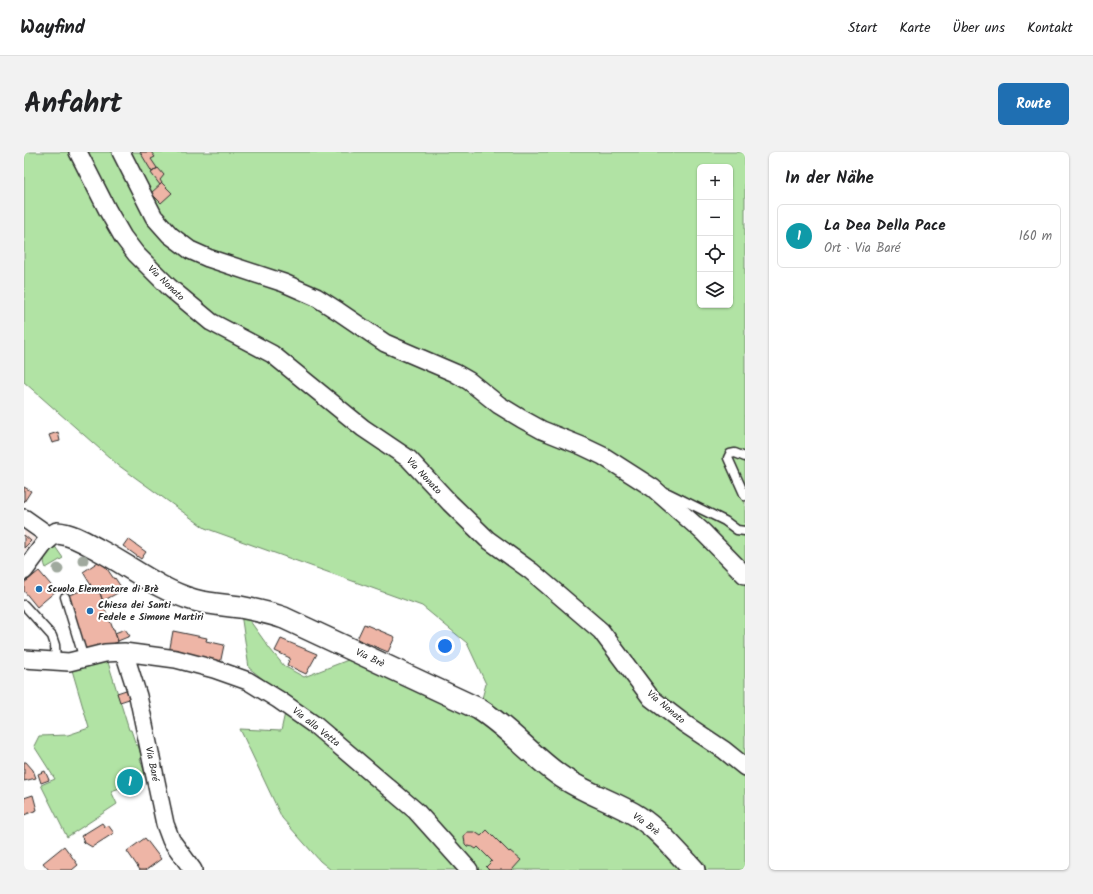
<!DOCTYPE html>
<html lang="de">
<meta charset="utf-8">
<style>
:root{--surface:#fff;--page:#f2f2f2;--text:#202124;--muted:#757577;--line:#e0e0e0;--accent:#1f6fb2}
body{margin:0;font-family:Kalam,sans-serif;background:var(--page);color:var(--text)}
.controls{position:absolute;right:12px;top:12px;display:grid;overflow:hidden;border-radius:6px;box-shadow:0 1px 3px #0004}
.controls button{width:36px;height:36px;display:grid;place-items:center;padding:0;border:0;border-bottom:1px solid var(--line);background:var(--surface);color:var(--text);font:20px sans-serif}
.you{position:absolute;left:421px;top:494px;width:14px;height:14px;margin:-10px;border:3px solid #fff;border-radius:50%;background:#1a73e8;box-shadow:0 0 0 6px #1a73e833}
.badge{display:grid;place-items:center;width:26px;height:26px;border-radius:50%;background:var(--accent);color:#fff;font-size:13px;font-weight:700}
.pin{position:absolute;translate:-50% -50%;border:2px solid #fff;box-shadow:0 1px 4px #0006}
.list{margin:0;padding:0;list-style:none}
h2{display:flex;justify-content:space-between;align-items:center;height:52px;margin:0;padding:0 16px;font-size:17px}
h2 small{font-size:13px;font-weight:400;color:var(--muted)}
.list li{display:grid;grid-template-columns:26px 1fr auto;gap:12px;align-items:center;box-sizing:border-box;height:64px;margin:0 8px 8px;padding:0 8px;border:1px solid var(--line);border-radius:6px}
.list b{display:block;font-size:15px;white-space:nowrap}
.list p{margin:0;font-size:13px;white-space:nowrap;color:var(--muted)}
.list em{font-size:13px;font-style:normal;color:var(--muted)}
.icon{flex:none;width:22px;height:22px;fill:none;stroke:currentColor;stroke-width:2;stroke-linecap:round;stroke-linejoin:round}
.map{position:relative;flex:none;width:721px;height:718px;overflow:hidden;border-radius:6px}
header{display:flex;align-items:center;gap:24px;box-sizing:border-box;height:56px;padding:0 20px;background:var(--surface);border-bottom:1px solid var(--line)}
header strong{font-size:19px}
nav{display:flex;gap:22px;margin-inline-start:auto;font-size:14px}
.intro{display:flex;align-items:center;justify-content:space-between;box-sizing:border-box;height:96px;padding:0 24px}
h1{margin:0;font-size:28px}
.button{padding:10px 18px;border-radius:6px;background:var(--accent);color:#fff;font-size:14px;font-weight:700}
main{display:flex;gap:24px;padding:0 24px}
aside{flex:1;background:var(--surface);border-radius:6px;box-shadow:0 1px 3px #0004}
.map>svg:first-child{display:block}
.built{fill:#fae9e4}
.green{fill:#b1e3a4;stroke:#6e8768;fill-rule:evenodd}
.building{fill:#eeb5a6;stroke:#2b2b2b}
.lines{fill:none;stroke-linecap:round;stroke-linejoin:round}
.service-casing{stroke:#2b2b2b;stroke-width:11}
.minor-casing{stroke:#2b2b2b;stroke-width:20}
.tertiary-casing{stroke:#2b2b2b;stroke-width:24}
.service{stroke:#fff;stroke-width:8}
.minor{stroke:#fff;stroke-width:17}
.tertiary{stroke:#fff;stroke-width:21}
.tree{fill:#a0a99e}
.poi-dot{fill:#1f6fb2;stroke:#fff;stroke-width:1.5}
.labels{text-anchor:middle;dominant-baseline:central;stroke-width:4;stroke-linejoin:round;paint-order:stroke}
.street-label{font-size:10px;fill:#2b2b2b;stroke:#fff}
.poi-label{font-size:10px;font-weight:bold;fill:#2b2b2b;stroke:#fff;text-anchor:start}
</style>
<header>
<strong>Wayfind</strong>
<nav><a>Start</a><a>Karte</a><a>Über uns</a><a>Kontakt</a></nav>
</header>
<div class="intro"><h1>Anfahrt</h1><a class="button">Route</a></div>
<main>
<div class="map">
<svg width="721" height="718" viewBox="0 0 721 718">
<rect width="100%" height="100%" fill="#fff"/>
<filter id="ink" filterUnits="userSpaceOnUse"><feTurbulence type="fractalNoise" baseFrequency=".025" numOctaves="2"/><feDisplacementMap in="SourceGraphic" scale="8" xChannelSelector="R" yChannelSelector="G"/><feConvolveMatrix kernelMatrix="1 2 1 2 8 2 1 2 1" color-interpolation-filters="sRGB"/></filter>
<g filter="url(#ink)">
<path class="built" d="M0 378 11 387 0 400Z"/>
<path class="green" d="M0 0H721V718H307L296 709 258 666 216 577 257 579 264 547 225 516 216 455 246 497 260 514 280 525 324 508 335 501 455 557 462 532 443 491 398 454 181 376 94 313 0 230ZM676 15H706V153H676Z
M30 393 39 406 22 416C17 406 23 401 30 393Z
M83 507 105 578H107L112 593H114L118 606 116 607 121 622 119 623 120 628 112 631 113 636 97 640 96 636 87 639 93 652 43 685 17 633 31 627 10 594 15 584 44 583 65 576 48 518Z"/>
<path class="building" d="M116 0H127L131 5 127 7 133 16 128 20Z
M134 16 140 23 136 28 138 31 136 33 127 21Z
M138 31 148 41 137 51 127 41Z
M34 280 36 289 28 291 25 283Z
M0 335 7 339 0 350Z
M0 383 7 389 0 396Z
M104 387 122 400 117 407 99 394Z
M77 408 90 427 91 426 99 438 79 449 76 441H74L71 435H68L59 420Z
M15 419 32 439 13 455 0 439V431Z
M68 435H71L74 441H76L85 469H86L89 477H90L94 490 62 501 45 443Z
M340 472 371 485 364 500 333 487Z
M101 477 106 484 94 489 91 481Z
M149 479 183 486 182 489 200 493 196 512 145 501Z
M257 487 293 502 282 522 263 513 266 506 251 499Z
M105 537 108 546 96 550 93 541Z
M0 610H2L9 618 12 626 0 629Z
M21 619 25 628 17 631 14 622Z
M109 624 113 636 97 640 94 629Z
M9 643 13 658 0 663V646Z
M78 671 81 675 84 673 90 681 68 695 58 689H60L57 684Z
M463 678 485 700 486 699 497 708 488 718H465L462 715 468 709 454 695 452 697 449 695 443 694 441 692 440 684 443 680H451L457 684Z
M121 686 137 707 122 718H116L103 699Z
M40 694 54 713 48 718H25L19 711Z"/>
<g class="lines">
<g class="service-casing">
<path id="service" d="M721 305 711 301 706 302 704 306 721 344
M644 341 701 369 713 378 721 379
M41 445 60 507
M0 453 28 484 31 493 32 509"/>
</g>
<g class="minor-casing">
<path id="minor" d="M54 0 84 59 99 85 112 102 145 135 187 170 248 202 339 276 385 307 426 351 463 387 507 419 577 479 627 546 661 572 700 598 721 615
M97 0 130 65 146 83 166 98 184 106 260 131 292 145 314 159 361 191 431 221 445 229 475 253 498 267 518 278 558 294 579 304 629 336 679 380 721 423
M0 366 27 385
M0 419 20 392 33 381
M100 500 114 544 141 672 147 688 169 718
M0 507 45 510 81 501 100 500 152 507 190 517 224 529 255 548 292 574 392 659 445 718"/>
</g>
<g class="tertiary-casing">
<path id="tertiary" d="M33 381C48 382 62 391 75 398 107 415 135 438 170 448 185 452 200 453 216 455 231 458 246 461 260 466L455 557C485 576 507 603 535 623 560 641 590 649 615 665 636 679 653 700 670 718"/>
</g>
<use href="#service" class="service"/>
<use href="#minor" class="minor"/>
<use href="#tertiary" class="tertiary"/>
</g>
<g class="tree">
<circle cx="59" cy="408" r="5.5"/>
<circle cx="34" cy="417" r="5.5"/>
</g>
</g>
<g class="poi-dot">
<circle cx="15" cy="437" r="4"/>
<circle cx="66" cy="459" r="4"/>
</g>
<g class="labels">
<g class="street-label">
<text transform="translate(142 131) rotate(44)">Via Nonato</text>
<text transform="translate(400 324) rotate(47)">Via Nonato</text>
<text transform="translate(346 506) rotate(25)">Via Brè</text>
<text transform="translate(642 555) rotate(40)">Via Nonato</text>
<text transform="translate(292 575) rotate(38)">Via alla Vetta</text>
<text transform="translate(128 612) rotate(78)">Via Baré</text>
<text transform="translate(622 672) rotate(37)">Via Brè</text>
</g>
<g class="poi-label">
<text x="23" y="437">Scuola Elementare di Brè</text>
<text x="74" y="453">Chiesa dei Santi<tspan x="74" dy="12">Fedele e Simone Martiri</tspan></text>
</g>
</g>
</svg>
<div class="controls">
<button>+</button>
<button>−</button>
<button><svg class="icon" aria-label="locate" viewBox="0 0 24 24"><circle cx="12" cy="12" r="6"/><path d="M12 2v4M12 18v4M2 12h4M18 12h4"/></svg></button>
<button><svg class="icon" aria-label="layers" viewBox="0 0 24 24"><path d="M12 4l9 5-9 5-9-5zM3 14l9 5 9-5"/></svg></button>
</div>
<div class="you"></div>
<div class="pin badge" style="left:106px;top:630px;background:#0f9aa8">1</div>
</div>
<aside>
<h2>In der Nähe<small></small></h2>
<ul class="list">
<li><span class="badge" style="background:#0f9aa8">1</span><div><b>La Dea Della Pace</b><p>Ort · Via Baré</p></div><em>160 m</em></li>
</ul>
</aside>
</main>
